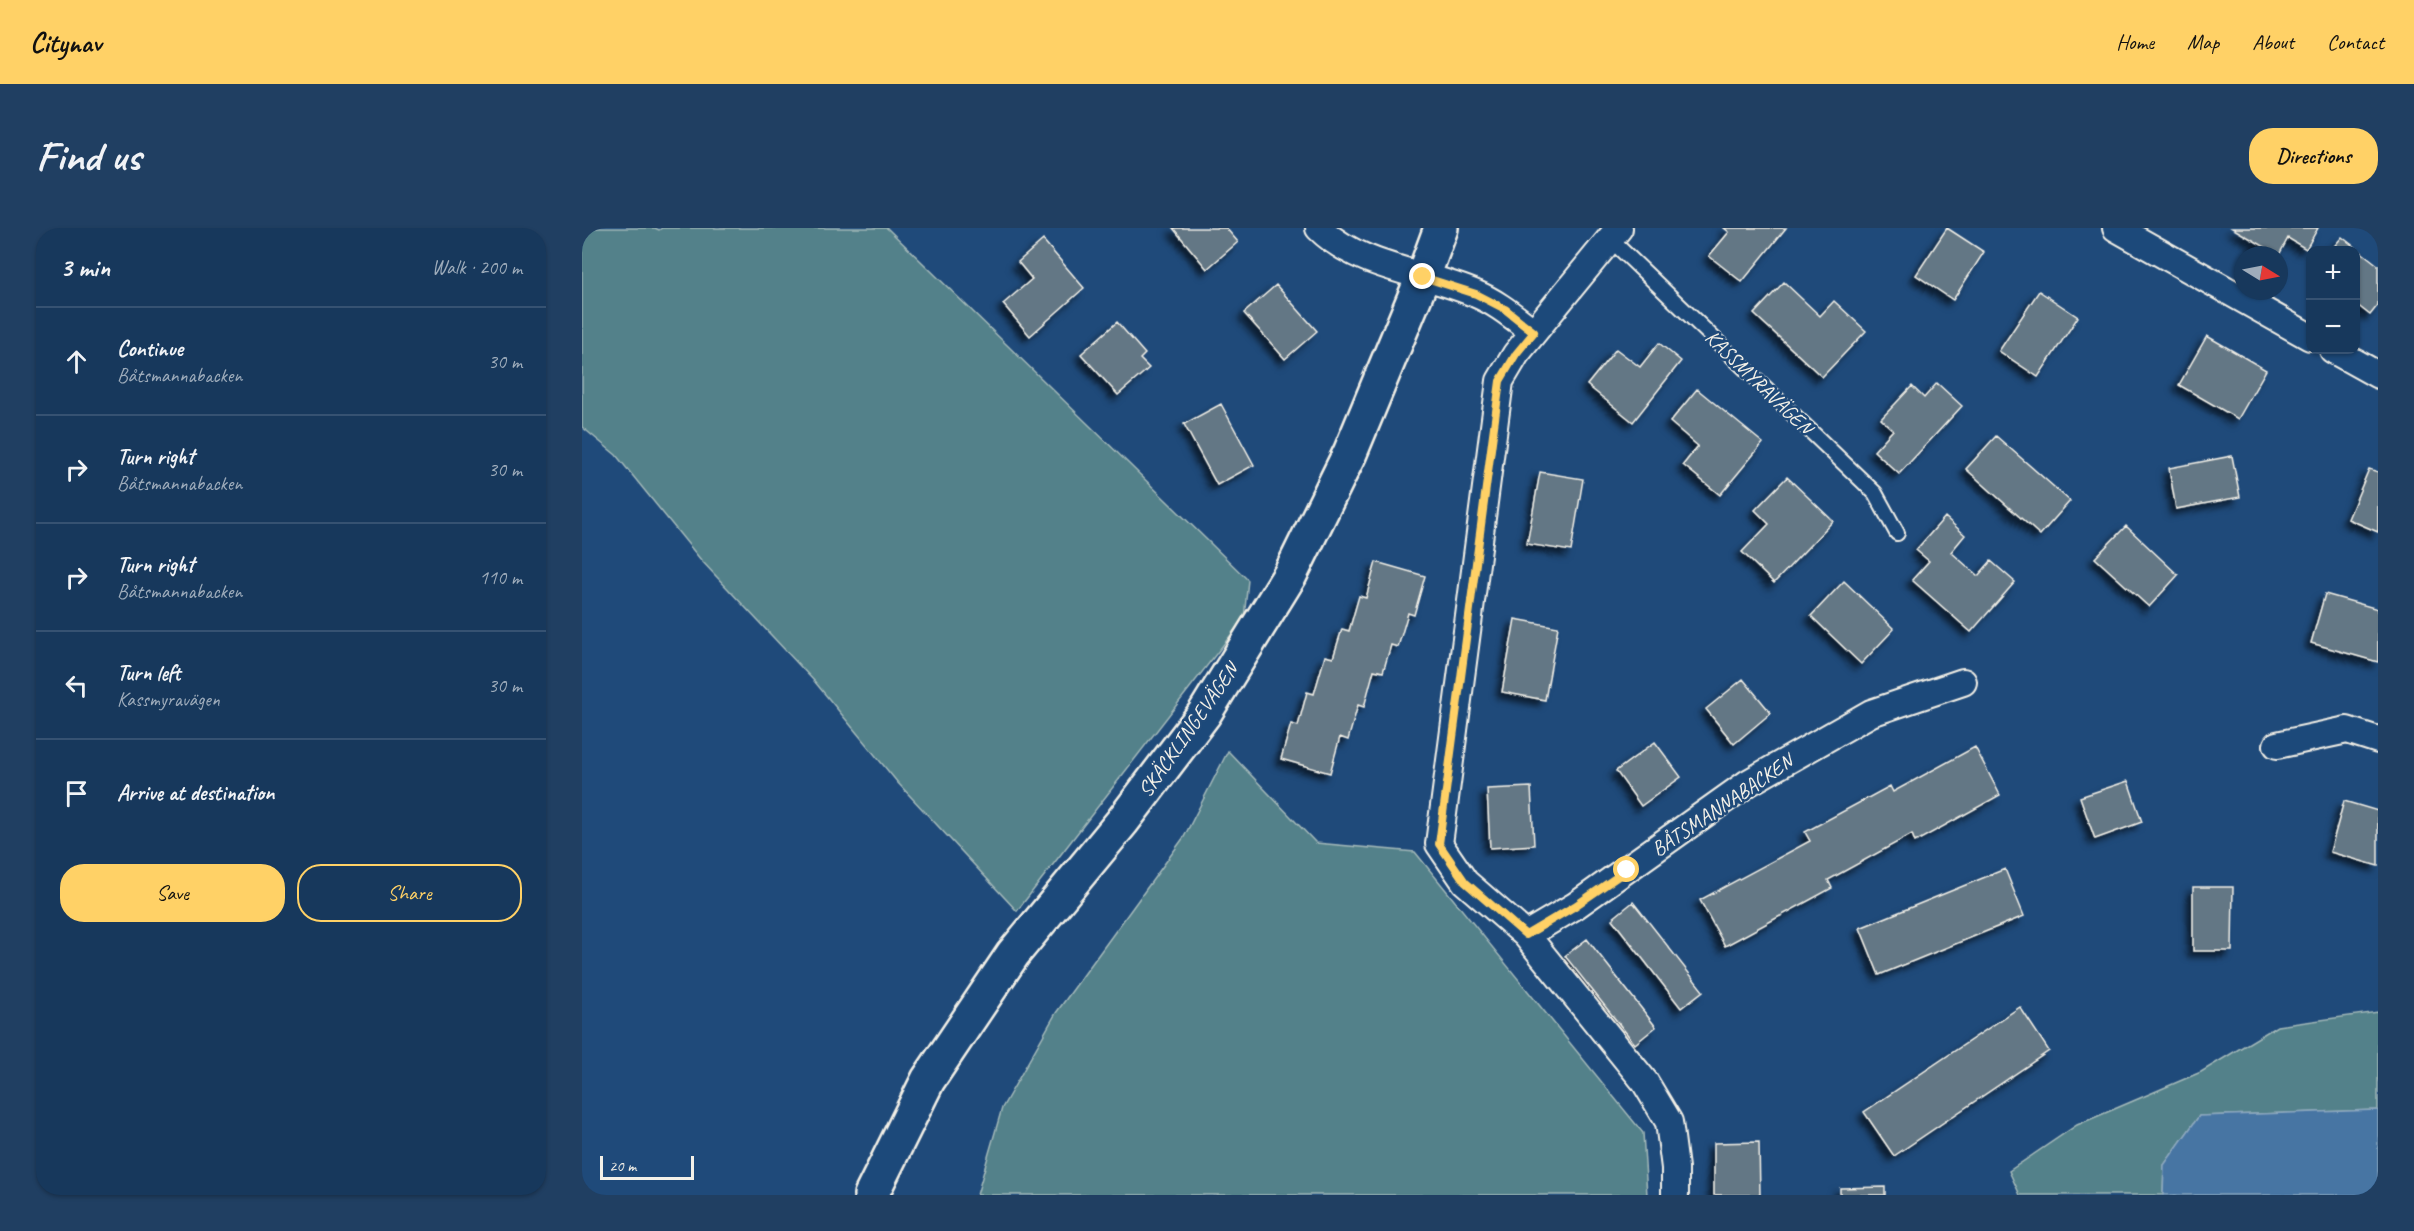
<!DOCTYPE html>
<meta charset="utf-8">
<style>
:root{--surface:#17385c;--page:#203f62;--text:#f1f3f6;--muted:#9eacbb;--line:#365272;--accent:#ffd166}
body{margin:0;font-family:Caveat,sans-serif;background:var(--page);color:var(--text)}
.controls{position:absolute;right:18px;top:18px;display:grid;overflow:hidden;border-radius:12px;box-shadow:0 2px 4px #0004}
.controls button{width:54px;height:54px;display:grid;place-items:center;padding:0;border:0;border-bottom:2px solid var(--line);background:var(--surface);color:var(--text);font:30px sans-serif}
.compass{position:absolute;left:1652px;top:18px;width:54px;height:54px;border-radius:50%;background:var(--surface);box-shadow:0 2px 4px #0004;rotate:100deg}
.scale{position:absolute;left:18px;bottom:15px;width:94px;box-sizing:border-box;padding-left:6px;border:3px solid #f4f1e8;border-top:0;font-size:16px;line-height:21px;white-space:nowrap;color:#f4f1e8;-webkit-text-stroke:4px #1f4a7a;paint-order:stroke}
.stop{position:absolute;width:18px;height:18px;margin:-14px;border:4px solid #ffd166;border-radius:50%;background:#fff}
.stop.end{background:#ffd166;border-color:#fff;box-shadow:0 2px 6px #0008}
.list{margin:0;padding:0;list-style:none}
h2{display:flex;justify-content:space-between;align-items:center;height:78px;margin:0;padding:0 24px;font-size:26px}
h2 small{font-size:20px;font-weight:400;color:var(--muted)}
.list li{display:grid;grid-template-columns:39px 1fr auto;gap:18px;align-items:center;box-sizing:border-box;height:108px;padding:0 24px;border-top:2px solid var(--line)}
.list b{display:block;font-size:22px;white-space:nowrap}
.list p{margin:0;font-size:20px;white-space:nowrap;color:var(--muted)}
.list em{font-size:20px;font-style:normal;color:var(--muted)}
.actions{display:flex;gap:12px;padding:18px 24px}
.actions a{flex:1;padding:14px 0;border:2px solid var(--accent);border-radius:24px;text-align:center;font-size:21px;color:var(--accent)}
.actions .main{background:var(--accent);color:#111}
.icon{flex:none;width:33px;height:33px;fill:none;stroke:currentColor;stroke-width:2;stroke-linecap:round;stroke-linejoin:round}
.map{position:relative;flex:none;width:1796px;height:967px;overflow:hidden;border-radius:24px}
header{display:flex;align-items:center;gap:36px;box-sizing:border-box;height:84px;padding:0 30px;background:var(--accent);color:#111}
header strong{font-size:28px}
nav{display:flex;gap:33px;margin-inline-start:auto;font-size:21px}
.intro{display:flex;align-items:center;justify-content:space-between;box-sizing:border-box;height:144px;padding:0 36px}
h1{margin:0;font-size:42px}
.button{padding:15px 27px;border-radius:24px;background:var(--accent);color:#111;font-size:21px;font-weight:700}
main{display:flex;gap:36px;padding:0 36px}
aside{flex:1;background:var(--surface);border-radius:24px;box-shadow:0 2px 4px #0004}
.map>svg:first-child{display:block}
.green{fill:#53818a;stroke:#a4b9b9;stroke-width:1.5}
.water{fill:#4775a3;stroke:#8ca7bf;stroke-width:1.5}
.building{fill:#647785;stroke:#f4f1e8;stroke-width:1.5;filter:url(#shadow)}
.lines{fill:none;stroke-linecap:round;stroke-linejoin:round}
.lane-casing{stroke:#f4f1e8;stroke-width:18}
.street-casing{stroke:#f4f1e8;stroke-width:30}
.secondary-casing{stroke:#f4f1e8;stroke-width:38}
.lane{stroke:#1f4a7a;stroke-width:14}
.street{stroke:#1f4a7a;stroke-width:26}
.secondary{stroke:#1f4a7a;stroke-width:33}
.route{stroke:#ffd166;stroke-width:8}
.labels{text-anchor:middle;dominant-baseline:central;stroke-width:5;stroke-linejoin:round;paint-order:stroke}
.street-label{font-size:21px;fill:#f4f1e8;stroke:#1f4a7a}
</style>
<header>
<strong>Citynav</strong>
<nav><a>Home</a><a>Map</a><a>About</a><a>Contact</a></nav>
</header>
<div class="intro"><h1>Find us</h1><a class="button">Directions</a></div>
<main>
<aside>
<h2>3 min<small>Walk · 200 m</small></h2>
<ul class="list">
<li><svg class="icon" aria-label="ahead" viewBox="0 0 24 24"><path d="M12 20V5M6 11l6-6 6 6"/></svg><div><b>Continue</b><p>Båtsmannabacken</p></div><em>30 m</em></li>
<li><svg class="icon" aria-label="right" viewBox="0 0 24 24"><path d="M7 20v-9h11M14 6l5 5-5 5"/></svg><div><b>Turn right</b><p>Båtsmannabacken</p></div><em>30 m</em></li>
<li><svg class="icon" aria-label="right" viewBox="0 0 24 24"><path d="M7 20v-9h11M14 6l5 5-5 5"/></svg><div><b>Turn right</b><p>Båtsmannabacken</p></div><em>110 m</em></li>
<li><svg class="icon" aria-label="left" viewBox="0 0 24 24"><path d="M17 20v-9H6M10 6l-5 5 5 5"/></svg><div><b>Turn left</b><p>Kassmyravägen</p></div><em>30 m</em></li>
<li><svg class="icon" aria-label="arrive" viewBox="0 0 24 24"><path d="M6 21V4h12l-3 4 3 4H6"/></svg><div><b>Arrive at destination</b></div></li>
</ul>
<div class="actions"><a class="main">Save</a><a>Share</a></div>
</aside>
<div class="map">
<svg width="1796" height="967" viewBox="0 0 1796 967">
<defs>
<filter id="shadow"><feDropShadow dx="-5.5" dy="5.5" stdDeviation="3" flood-color="#0009"/></filter>
</defs>
<rect width="100%" height="100%" fill="#1f4a7a"/>
<filter id="ink" filterUnits="userSpaceOnUse"><feTurbulence type="fractalNoise" baseFrequency=".0167" numOctaves="2"/><feDisplacementMap in="SourceGraphic" scale="12" xChannelSelector="R" yChannelSelector="G"/><feConvolveMatrix kernelMatrix="1 2 1 2 8 2 1 2 1" color-interpolation-filters="sRGB"/></filter>
<g filter="url(#ink)">
<path class="green" d="M0 0H73L77 2 80 0H305L666 352 662 390 435 683 316 555 233 454 119 332 34 227 0 199Z
M646 523 734 615 833 624 1061 905 1065 967H395L420 880 474 785 602 609Z
M1796 784V882L1617 888 1582 937 1581 967H1438L1427 943 1495 897 1619 844 1695 798Z"/>
<path class="water" d="M1796 882V967H1581L1582 937 1617 888Z"/>
<path class="building" d="M591 0H644L656 14 625 41Z
M1142 0H1204L1160 54 1127 28 1147 4Z
M1365 0 1402 24 1371 72 1334 47Z
M1650 0H1736L1724 21 1706 10 1697 27Z
M1760 9 1796 37V77L1788 87 1774 76V22H1749Z
M461 12 502 60 448 108 421 76 450 51 436 34Z
M1202 54 1238 88 1252 73 1284 103 1240 149 1172 86Z
M694 57 735 103 703 131 662 85Z
M1457 63 1496 89 1456 149 1417 123Z
M535 94 563 126 558 131 567 140 536 167 499 126Z
M1625 108 1684 142 1656 191 1597 157Z
M1077 115 1099 133 1051 194 1005 157 1034 121 1058 139Z
M1355 155 1380 178 1317 246 1292 223 1311 202 1299 191 1330 158 1342 170Z
M1115 161 1181 215 1138 267 1101 237 1116 218 1088 194Z
M639 176 672 237 635 257 602 196Z
M1414 208 1488 273 1458 307 1384 241Z
M1650 228 1658 269 1594 281 1587 240Z
M1787 241 1796 244V304L1766 291Z
M958 244 1001 251 989 323 945 316Z
M1205 249 1251 293 1192 355 1160 324 1187 296 1173 282Z
M1363 289 1383 307 1369 324 1396 348 1409 333 1433 354 1389 404 1330 352 1347 333 1334 322Z
M1544 298 1596 347 1567 379 1513 330Z
M794 334 843 348 832 387 826 385 816 419 809 417 801 444 792 442 782 479 776 477 766 512 758 509 748 545 699 531 709 496 716 498 725 464 732 466 743 428 751 430 760 401 767 403 777 368 784 370Z
M1262 353 1312 401 1279 436 1229 388Z
M1743 366 1796 381V434L1729 415Z
M933 391 976 399 963 472 920 464Z
M1161 451 1189 485 1152 516 1124 481Z
M1073 514 1099 549 1059 578 1034 543Z
M1393 519 1418 567 1333 614 1330 606 1246 652 1250 660 1143 718 1118 672 1228 613 1223 604 1308 558 1311 564Z
M1546 553 1560 594 1513 611 1498 569Z
M949 559 952 617 908 620 905 561Z
M1762 573 1796 583V638L1748 624Z
M1423 641 1442 688 1297 747 1278 700Z
M1611 659H1651L1650 723H1611Z
M1051 674 1121 763 1099 780 1030 691Z
M1005 711 1074 799 1053 816 983 728Z
M1438 779 1467 823 1312 928 1282 884Z
M1177 914 1178 967H1132V915Z
M1303 959V967H1258V960Z"/>
<g class="lines">
<g class="lane-casing">
<path id="lane" d="M1028 11 1293 265 1315 305"/>
</g>
<g class="street-casing">
<path id="street" d="M737 0C777 40 844 44 894 66 916 75 933 90 952 104L1037 0
M1534 0 1728 109
M952 104 934 126 918 153 857 616 883 654 944 707 993 678 1166 555 1289 485 1381 454
M1751 122 1796 147
M1695 517 1765 502 1796 512
M944 707 1063 854 1087 894 1093 940V967"/>
</g>
<g class="secondary-casing">
<path id="secondary" d="M289 967 346 852 431 726 540 594 622 486 708 347 768 225 841 49 859 0"/>
</g>
<use href="#lane" class="lane"/>
<use href="#street" class="street"/>
<use href="#secondary" class="secondary"/>
</g>
</g>
<g class="lines" filter="url(#ink)">
<path class="route" d="M841 49 894 66 923 81 952 104 934 126 918 153 857 616 883 654 944 707 993 678 1045 642"/>
</g>
<g class="labels">
<g class="street-label">
<text transform="translate(1177 154) rotate(44)">KASSMYRAVÄGEN</text>
<text transform="translate(606 502) rotate(-55)">SKÄCKLINGEVÄGEN</text>
<text transform="translate(1140 577) rotate(-34)">BÅTSMANNABACKEN</text>
</g>
</g>
</svg>
<div class="controls">
<button>+</button>
<button>−</button>
</div>
<svg class="compass" viewBox="-18 -18 36 36"><path d="M0-13l5 13h-10z" fill="#e53935"/><path d="M0 13l5-13h-10z" fill="#9eacbb"/></svg>
<div class="scale">20 m</div>
<div class="stop" style="left:1045px;top:642px"></div>
<div class="stop end" style="left:841px;top:49px"></div>
</div>
</main>
